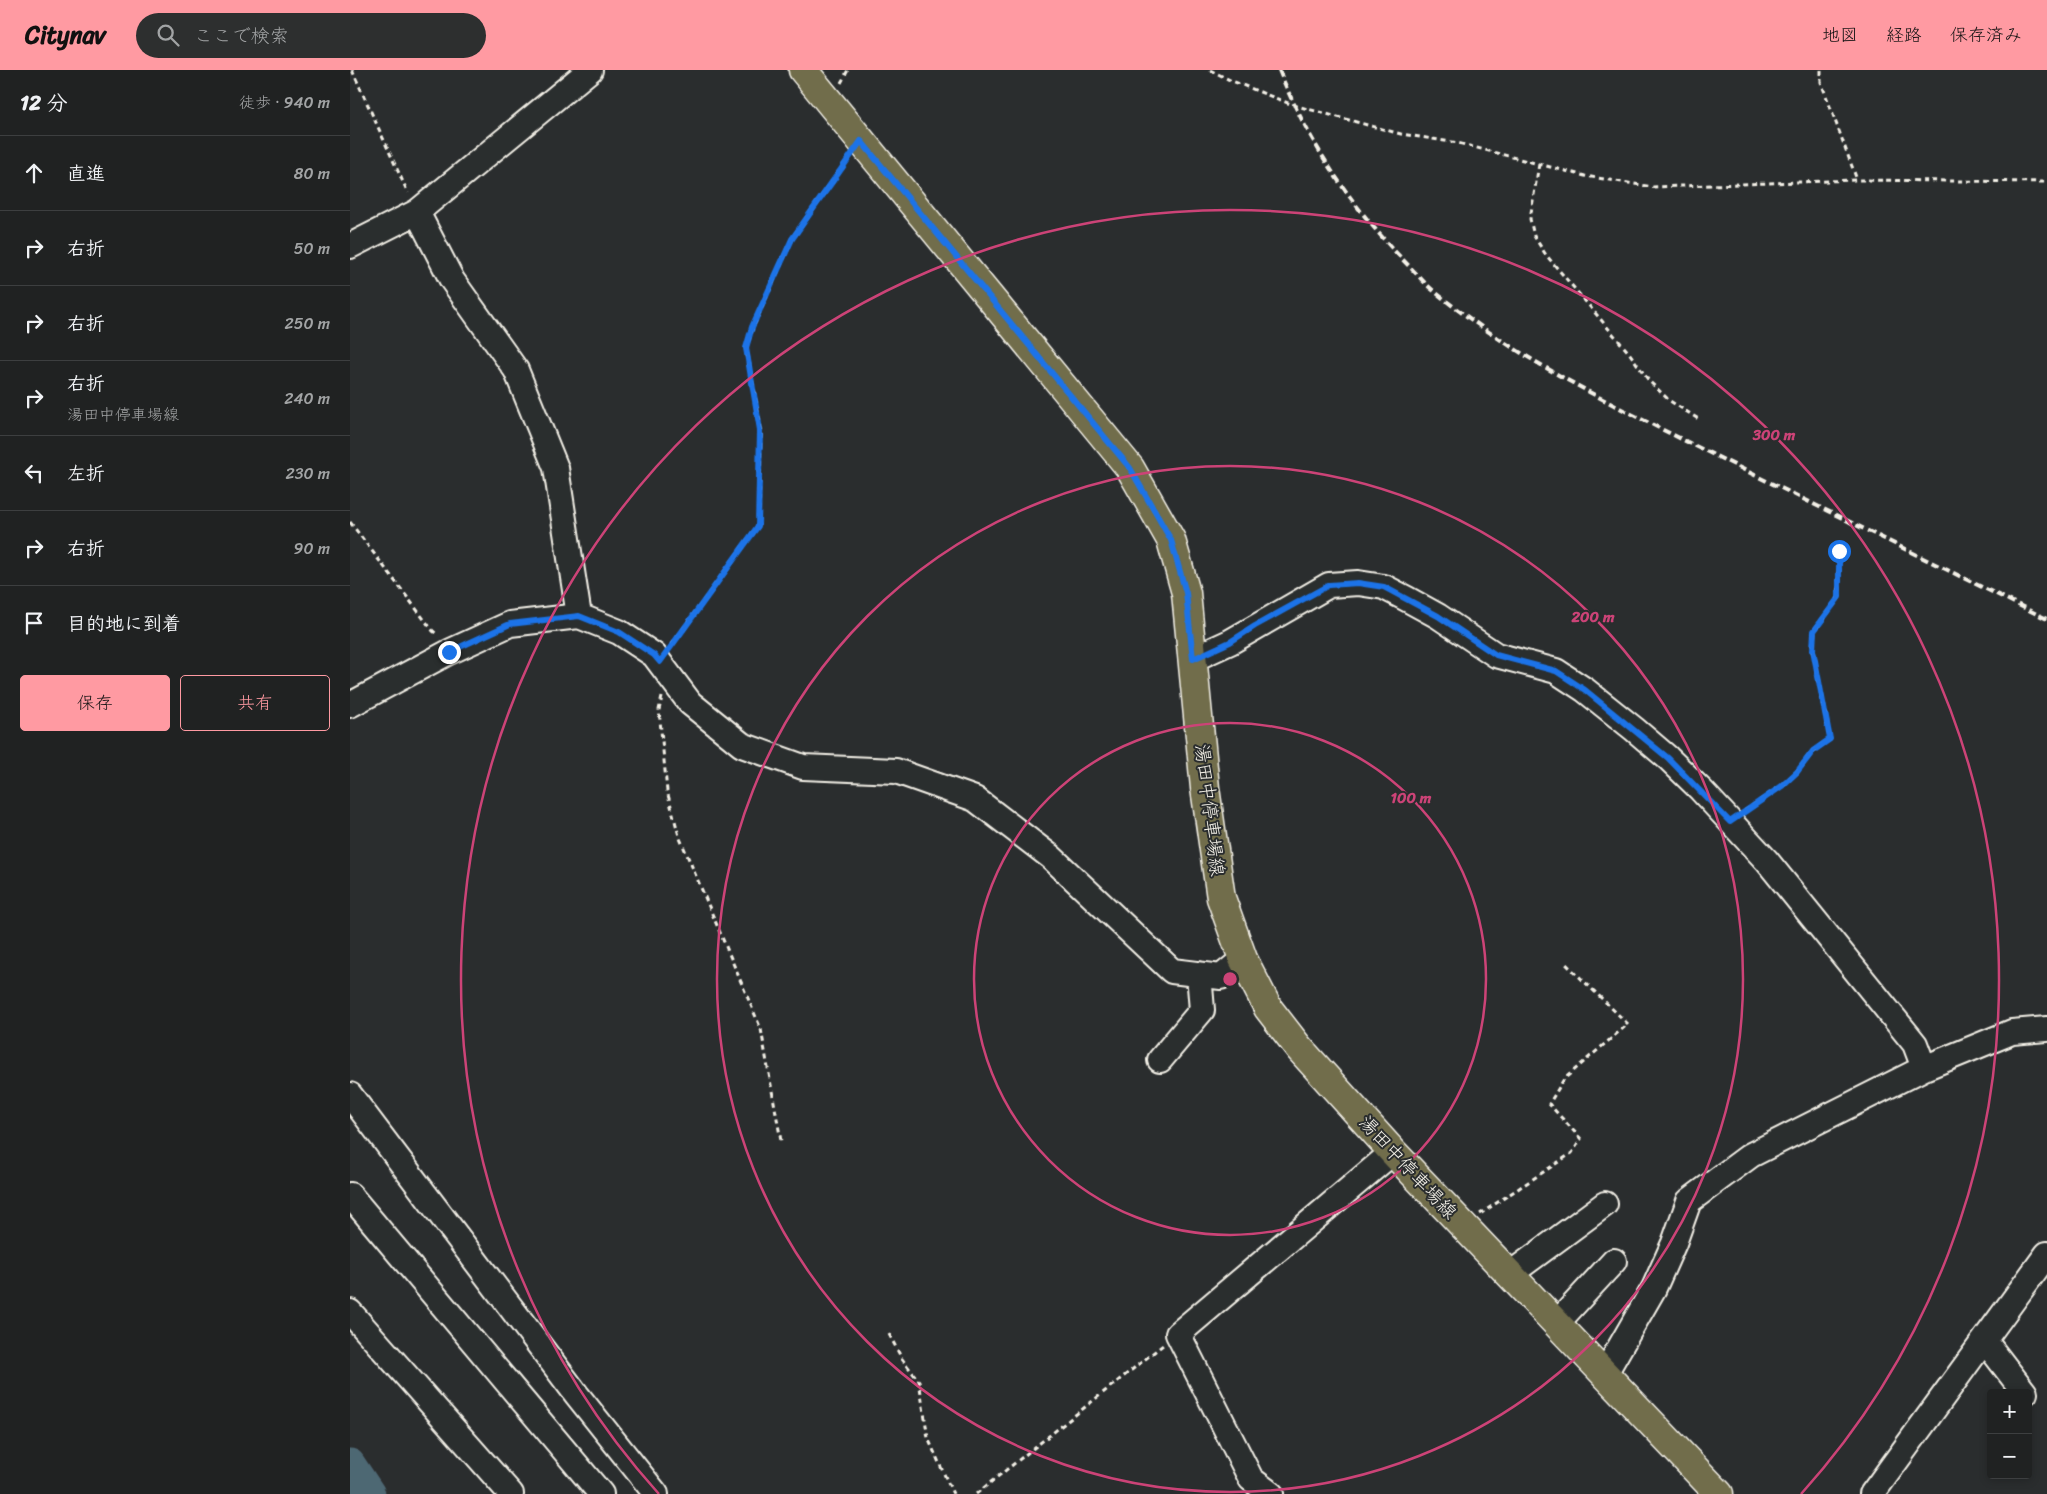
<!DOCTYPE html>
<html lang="ja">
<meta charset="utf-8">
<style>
:root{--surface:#202222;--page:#2d2f2f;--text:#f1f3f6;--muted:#a2a4a5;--line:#3d3f40;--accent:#ff9aa2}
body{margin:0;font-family:Sriracha,"Klee One",sans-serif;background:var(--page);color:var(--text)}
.controls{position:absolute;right:15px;bottom:15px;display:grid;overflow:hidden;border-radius:5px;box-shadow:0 2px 8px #0003}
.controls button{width:45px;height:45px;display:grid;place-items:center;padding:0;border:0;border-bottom:1px solid var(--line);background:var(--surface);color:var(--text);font:25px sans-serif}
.stop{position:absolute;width:15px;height:15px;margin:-11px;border:4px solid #1a73e8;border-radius:50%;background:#fff}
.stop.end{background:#1a73e8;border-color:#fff;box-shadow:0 1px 5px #0008}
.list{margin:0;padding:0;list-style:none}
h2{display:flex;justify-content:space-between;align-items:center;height:65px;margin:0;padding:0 20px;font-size:21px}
h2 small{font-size:16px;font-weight:400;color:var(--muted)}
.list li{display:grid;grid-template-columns:32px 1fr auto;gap:15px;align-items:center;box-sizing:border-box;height:75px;padding:0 20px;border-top:1px solid var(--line)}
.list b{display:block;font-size:19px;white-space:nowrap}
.list p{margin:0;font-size:16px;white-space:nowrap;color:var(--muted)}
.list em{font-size:16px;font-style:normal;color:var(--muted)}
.actions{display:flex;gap:10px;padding:15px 20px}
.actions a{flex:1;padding:11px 0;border:1px solid var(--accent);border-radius:5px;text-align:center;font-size:18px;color:var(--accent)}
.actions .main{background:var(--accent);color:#111}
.icon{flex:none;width:28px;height:28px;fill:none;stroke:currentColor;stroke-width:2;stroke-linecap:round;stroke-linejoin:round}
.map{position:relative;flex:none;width:1697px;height:1424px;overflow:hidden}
header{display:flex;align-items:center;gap:30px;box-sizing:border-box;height:70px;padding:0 25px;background:var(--accent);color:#111}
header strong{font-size:24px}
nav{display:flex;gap:28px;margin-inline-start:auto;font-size:18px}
.search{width:350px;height:45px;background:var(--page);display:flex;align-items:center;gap:12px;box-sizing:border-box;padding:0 18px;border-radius:28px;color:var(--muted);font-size:19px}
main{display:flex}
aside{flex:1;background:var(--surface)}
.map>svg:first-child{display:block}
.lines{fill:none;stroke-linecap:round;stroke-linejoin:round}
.river{stroke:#4e6773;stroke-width:31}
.minor-casing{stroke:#f4f1e8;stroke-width:28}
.major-casing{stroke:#f4f1e8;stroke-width:31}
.path{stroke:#f4f1e8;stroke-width:3;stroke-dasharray:5 4;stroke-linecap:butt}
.minor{stroke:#2a2d2e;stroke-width:24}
.major{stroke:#716d4b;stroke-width:28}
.rail{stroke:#f4f1e8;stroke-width:4;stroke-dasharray:8 4;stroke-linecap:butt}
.route{stroke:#1a73e8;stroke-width:6}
.ring{fill:none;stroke:#cc4377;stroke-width:2.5}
.labels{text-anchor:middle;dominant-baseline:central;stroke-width:4;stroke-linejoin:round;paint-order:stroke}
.street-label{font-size:19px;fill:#f4f1e8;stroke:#2a2d2e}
.centre{fill:#cc4377;stroke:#2a2d2e;stroke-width:2.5}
.ring-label{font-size:15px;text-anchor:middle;font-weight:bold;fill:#cc4377;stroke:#2a2d2e;stroke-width:4;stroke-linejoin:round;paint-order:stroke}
</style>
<header>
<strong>Citynav</strong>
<div class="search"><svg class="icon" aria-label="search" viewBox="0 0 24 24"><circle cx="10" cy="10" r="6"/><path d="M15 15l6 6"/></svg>ここで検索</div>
<nav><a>地図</a><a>経路</a><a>保存済み</a></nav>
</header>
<main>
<aside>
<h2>12 分<small>徒歩 · 940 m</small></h2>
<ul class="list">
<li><svg class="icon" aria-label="ahead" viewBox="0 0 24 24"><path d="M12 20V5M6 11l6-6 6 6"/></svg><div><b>直進</b></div><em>80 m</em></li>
<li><svg class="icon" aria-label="right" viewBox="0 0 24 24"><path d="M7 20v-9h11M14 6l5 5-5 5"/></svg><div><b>右折</b></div><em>50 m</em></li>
<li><svg class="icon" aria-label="right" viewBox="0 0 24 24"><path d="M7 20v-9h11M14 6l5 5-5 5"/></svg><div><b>右折</b></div><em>250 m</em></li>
<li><svg class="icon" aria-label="right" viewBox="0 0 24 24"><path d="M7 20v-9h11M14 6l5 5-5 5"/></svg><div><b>右折</b><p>湯田中停車場線</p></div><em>240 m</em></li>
<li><svg class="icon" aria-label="left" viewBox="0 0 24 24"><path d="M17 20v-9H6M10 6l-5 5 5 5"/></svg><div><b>左折</b></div><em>230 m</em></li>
<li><svg class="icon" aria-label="right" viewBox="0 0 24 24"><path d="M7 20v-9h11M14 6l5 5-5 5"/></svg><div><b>右折</b></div><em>90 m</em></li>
<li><svg class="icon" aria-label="arrive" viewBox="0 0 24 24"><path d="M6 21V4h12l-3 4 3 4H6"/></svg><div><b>目的地に到着</b></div></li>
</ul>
<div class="actions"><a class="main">保存</a><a>共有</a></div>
</aside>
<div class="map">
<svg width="1697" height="1424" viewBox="0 0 1697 1424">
<rect width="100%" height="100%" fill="#2a2d2e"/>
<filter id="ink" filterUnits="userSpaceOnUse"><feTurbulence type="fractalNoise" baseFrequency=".02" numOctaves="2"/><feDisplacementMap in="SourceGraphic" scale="10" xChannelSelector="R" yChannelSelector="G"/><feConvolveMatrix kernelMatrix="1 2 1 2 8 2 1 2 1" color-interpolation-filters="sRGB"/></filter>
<g filter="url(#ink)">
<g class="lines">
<path class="river" d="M0 1394 20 1424"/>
<g class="minor-casing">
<path id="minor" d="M0 176 67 142
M229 546 206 398 166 300 102 210 67 142 240 0
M843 589 880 572 979 515 1008 513 1034 517 1057 529 1088 546 1146 585 1206 601 1235 620 1284 659 1318 688 1351 720 1417 791 1565 974 1574 998
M0 635 99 582 160 554 229 546 269 562 304 585 340 633 392 675 453 697 546 701 625 729 701 787 822 901 871 907 893 889
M810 990 852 940 849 904
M0 1025 227 1325 306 1424
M0 1125 251 1424
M1159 1205 1255 1134
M0 1242 161 1424
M1206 1254 1264 1191
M1635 1271 1675 1323
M1254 1305 1304 1218 1324 1173 1339 1131 1401 1085 1574 998 1662 962 1697 959
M921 1424 901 1409 828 1264 1043 1082
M1522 1424 1697 1184"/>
</g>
<g class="major-casing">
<path id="major" d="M453 0 780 398 821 470 836 523 855 718 871 828 893 889 918 938 949 978 1043 1082 1369 1424"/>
</g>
<path class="path" d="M2 0 58 123
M860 0 882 11 943 35 1051 64 1108 73 1235 106 1303 117 1507 110 1697 112
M1471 0V12L1507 110
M491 13 498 0
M1189 94 1180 149 1184 166 1196 185 1280 284 1299 311 1320 331 1350 350
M0 452 83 561 88 565
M322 575 408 456 411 359 396 278 403 257 442 169 499 88
M312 627 309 640 317 721 329 766 411 959 431 1071
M1395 741 1432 716 1447 702 1463 681 1480 669 1463 580 1464 561 1489 527V481
M1130 1144 1222 1083 1231 1069 1199 1034 1214 1009 1278 954 1214 892
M539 1264 552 1289 569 1311 578 1368 603 1424
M626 1424 813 1275"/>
<use href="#minor" class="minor"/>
<use href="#major" class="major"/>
<path class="rail" d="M929 0C958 72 1002 138 1057 194 1066 203 1074 213 1084 221 1170 292 1275 341 1374 390 1482 443 1589 496 1697 549"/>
</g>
</g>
<g class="lines" filter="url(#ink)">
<path class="route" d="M99 582 160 554 229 546 269 562 304 585 310 592 408 456 410 360 396 278 402 257 442 169 511 71 780 398 821 470 836 523 843 589 880 572 905 556 979 515 1008 513 1034 517 1088 546 1146 585 1206 601 1235 620 1318 688 1380 752 1432 716 1447 702 1463 681 1480 669 1463 580 1464 561 1489 527V481"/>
</g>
<g class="ring">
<circle cx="880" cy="909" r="256"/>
<circle cx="880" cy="909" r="513"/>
<path d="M309 1424A769 769 0 1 1 1451 1424"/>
</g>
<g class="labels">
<g class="street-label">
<text transform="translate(860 740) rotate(83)">湯田中停車場線</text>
<text transform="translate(1058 1097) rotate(47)">湯田中停車場線</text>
</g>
</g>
<circle cx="880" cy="909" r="8" class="centre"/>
<g class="ring-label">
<text x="1424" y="370">300 m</text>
<text x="1243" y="552">200 m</text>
<text x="1061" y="733">100 m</text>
</g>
</svg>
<div class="controls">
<button>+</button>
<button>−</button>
</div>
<div class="stop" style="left:1489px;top:481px"></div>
<div class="stop end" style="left:99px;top:582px"></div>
</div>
</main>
